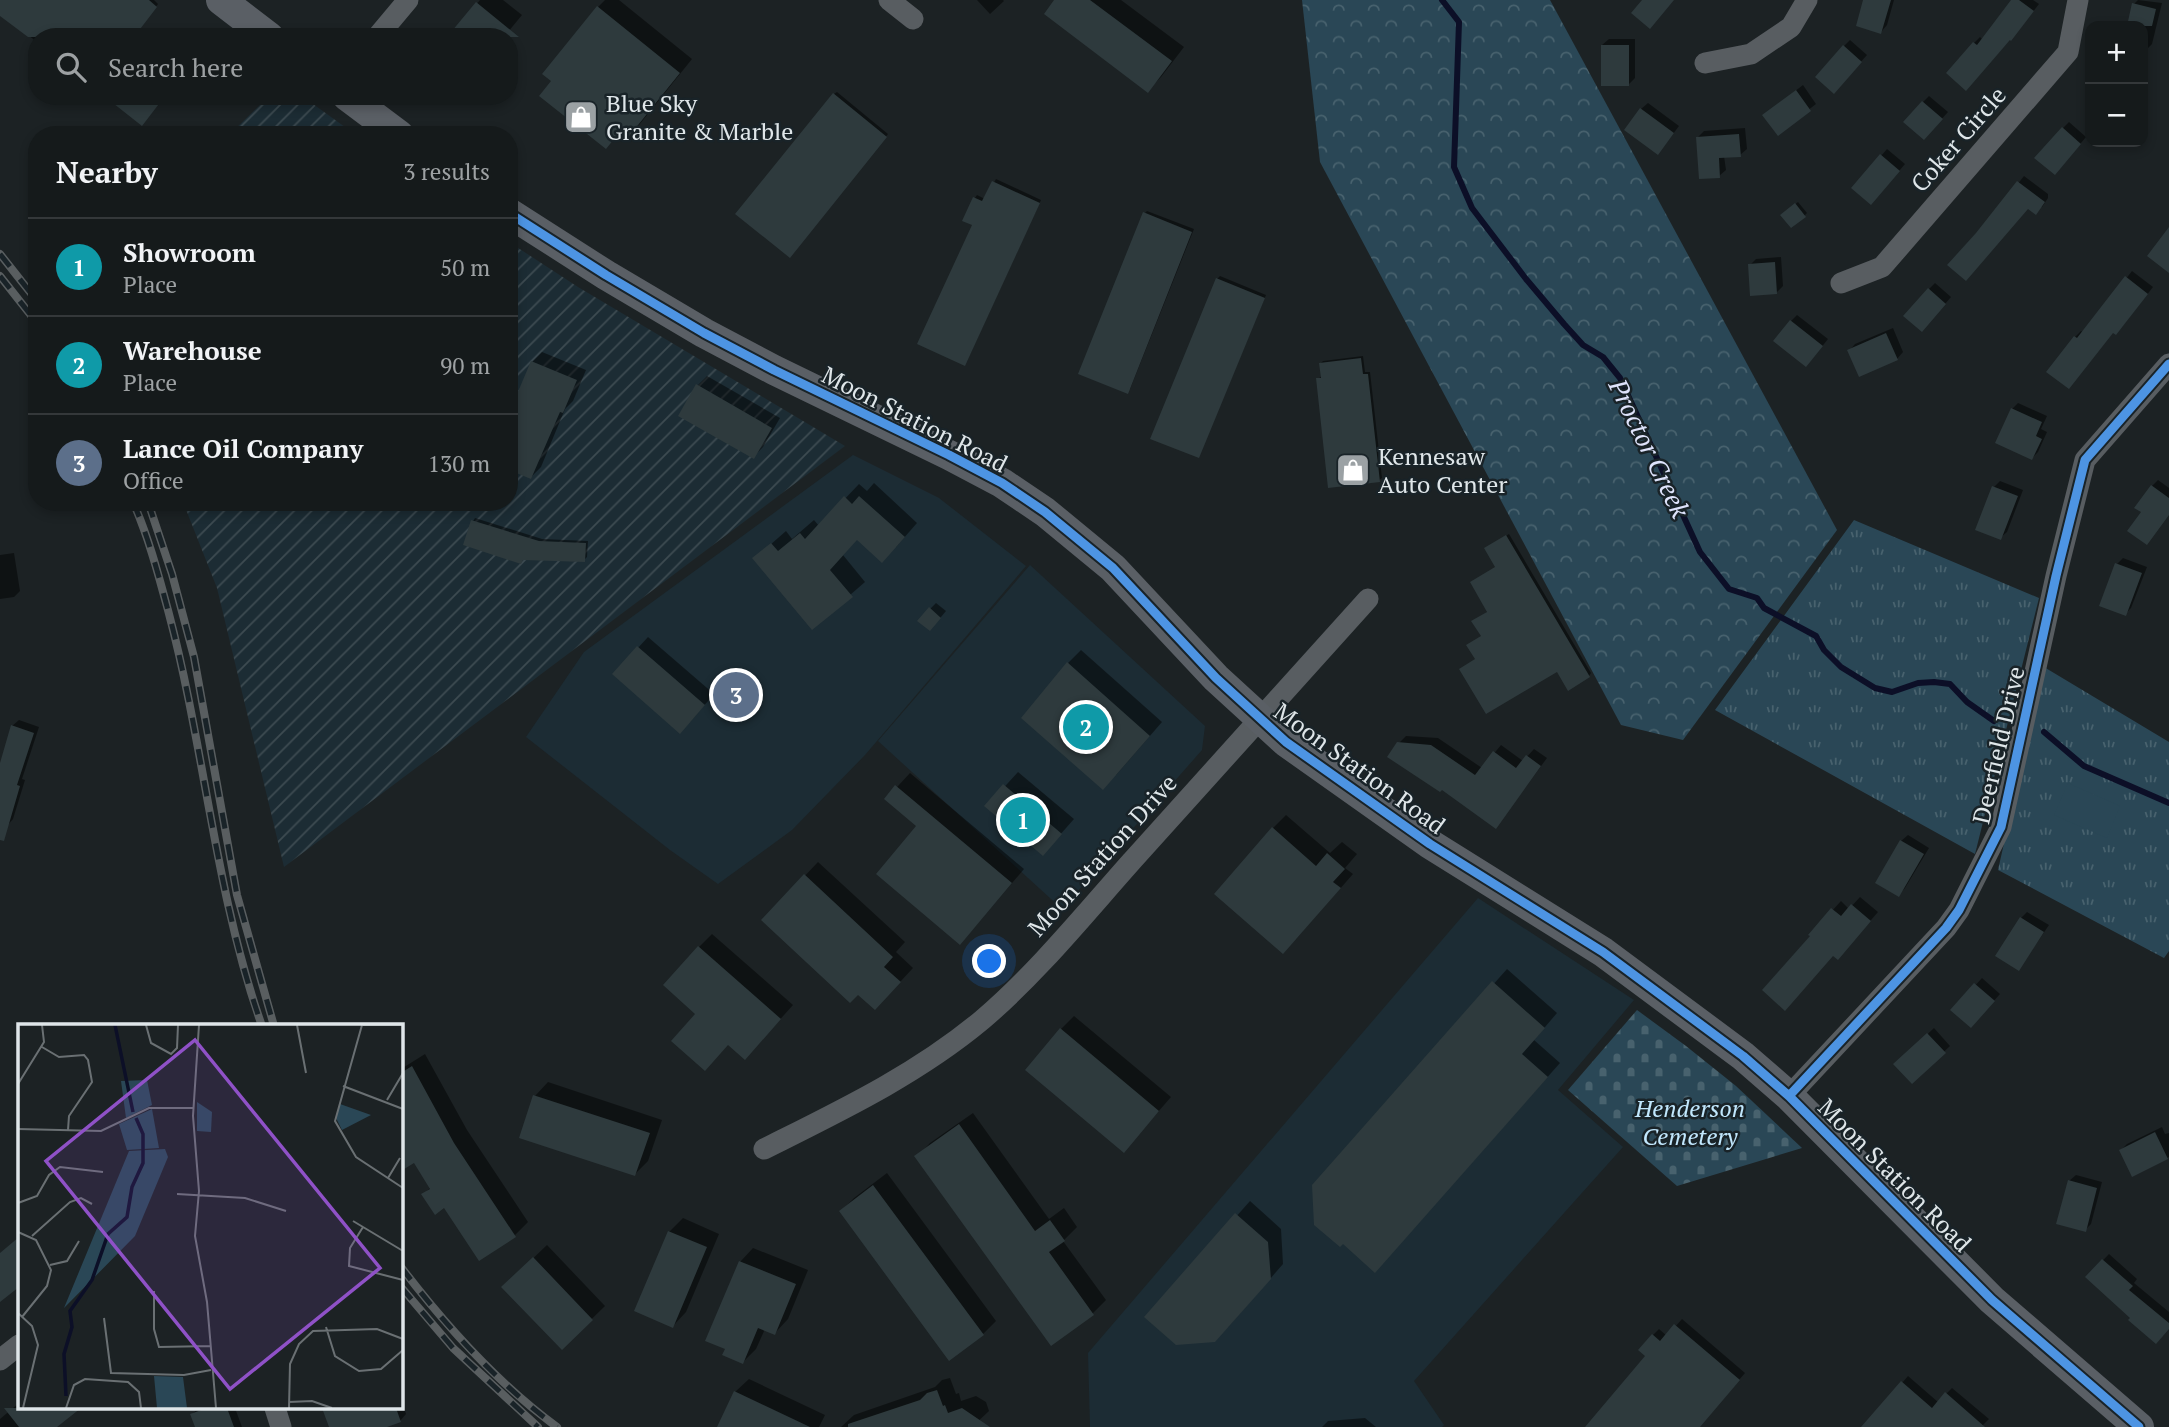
<!DOCTYPE html>
<meta charset="utf-8">
<style>
:root{--surface:#151a1b;--page:#222728;--text:#f1f3f6;--muted:#9da1a3;--line:#34383a;--accent:#d93025}
body{margin:0;font-family:"PT Serif",serif;background:var(--page);color:var(--text)}
.controls{position:absolute;right:21px;top:21px;display:grid;overflow:hidden;border-radius:14px;box-shadow:0 4px 10px #0003}
.controls button{width:63px;height:63px;display:grid;place-items:center;padding:0;border:0;border-bottom:2px solid var(--line);background:var(--surface);color:var(--text);font:35px sans-serif}
.you{position:absolute;left:990px;top:962px;width:24px;height:24px;margin:-18px;border:5px solid #fff;border-radius:50%;background:#1a73e8;box-shadow:0 0 0 10px #1a73e833}
.badge{display:grid;place-items:center;width:46px;height:46px;border-radius:50%;background:var(--accent);color:#fff;font-size:23px;font-weight:700}
.pin{position:absolute;translate:-50% -50%;border:4px solid #fff;box-shadow:0 2px 7px #0006}
.list{margin:0;padding:0;list-style:none}
h2{display:flex;justify-content:space-between;align-items:center;height:91px;margin:0;padding:0 28px;font-size:30px}
h2 small{font-size:23px;font-weight:400;color:var(--muted)}
.list li{display:grid;grid-template-columns:46px 1fr auto;gap:21px;align-items:center;box-sizing:border-box;height:98px;padding:0 28px;border-top:2px solid var(--line)}
.list b{display:block;font-size:26px;white-space:nowrap}
.list p{margin:0;font-size:23px;white-space:nowrap;color:var(--muted)}
.list em{font-size:23px;font-style:normal;color:var(--muted)}
.icon{flex:none;width:38px;height:38px;fill:none;stroke:currentColor;stroke-width:2;stroke-linecap:round;stroke-linejoin:round}
.map{position:relative;flex:none;width:2169px;height:1427px;overflow:hidden}
.search{position:absolute;background:var(--surface);box-shadow:0 4px 10px #0003;left:28px;top:28px;width:490px;height:77px;display:flex;align-items:center;gap:18px;box-sizing:border-box;padding:0 24px;border-radius:28px;color:var(--muted);font-size:26px}
.panel{position:absolute;background:var(--surface);box-shadow:0 4px 10px #0003;left:28px;top:126px;width:490px;height:385px;border-radius:28px}
.map>svg:first-child{display:block}
.built{fill:#1c2c34}
.industrial{fill:url(#industrial-furrows)}
.forest{fill:url(#forest-crowns)}
.cemetery{fill:url(#cemetery-stones)}
.park{fill:url(#park-tufts)}
.garden{fill:#2a4756}
.shadow{fill:#0007}
.lines{fill:none;stroke-linecap:round;stroke-linejoin:round}
.stream{stroke:#0c0f27;stroke-width:6}
.building{fill:#2e3a3d}
.street{stroke:#585d61;stroke-width:21}
.secondary{stroke:#5a5f65;stroke-width:30}
.rail-casing{stroke:#595e60;stroke-width:8}
.rail{stroke:#192328;stroke-width:5;stroke-dasharray:16;stroke-linecap:butt}
.cycleway-casing{stroke:#192328;stroke-width:13}
.cycleway{stroke:#4d94e3;stroke-width:9}
.labels{text-anchor:middle;dominant-baseline:central;stroke-width:5;stroke-linejoin:round;paint-order:stroke}
.poi-label{font-size:24px;fill:#dfe6e9;stroke:#192328;text-anchor:start}
.street-label{font-size:24px;fill:#dfe6e9;stroke:#192328}
.park-label{font-size:24px;font-style:italic;fill:#c1e7fd;stroke:#192328}
.water-label{font-size:26px;font-style:italic;fill:#dee3fb;stroke:#192328}
.inset-river{fill:none;stroke:#0c0f27;stroke-width:3.5}
.inset-road{fill:none;stroke:#6a7073;stroke-width:2}
.view{fill:#8f51c7;fill-opacity:0.15;stroke:#8f51c7;stroke-width:3.5}
.inset-edge{fill:none;stroke:#dfe6e9;stroke-width:3.5}
</style>
<div class="map">
<svg width="2169" height="1427" viewBox="0 0 2169 1427">
<defs>
<pattern id="industrial-furrows" width="10" height="10" patternUnits="userSpaceOnUse" patternTransform="scale(1.75)"><rect width="10" height="10" fill="#1c2c34"/><path d="M-1 1l2-2M0 10L10 0M9 11l2-2" fill="none" stroke="#3d4b51"/></pattern>
<pattern id="forest-crowns" width="20" height="18" patternUnits="userSpaceOnUse" patternTransform="scale(1.75)"><rect width="20" height="18" fill="#2a4756"/><path d="M2 6a3 3 0 1 1 6 0M12 15a3 3 0 1 1 6 0" fill="none" stroke="#48626e"/></pattern>
<pattern id="cemetery-stones" width="16" height="16" patternUnits="userSpaceOnUse" patternTransform="scale(1.75)"><rect width="16" height="16" fill="#2a4756"/><path d="M2 7V4a2 2 0 0 1 4 0v3zM10 15v-3a2 2 0 0 1 4 0v3z" fill="#48626e"/></pattern>
<pattern id="park-tufts" width="24" height="20" patternUnits="userSpaceOnUse" patternTransform="scale(1.75)"><rect width="24" height="20" fill="#2a4756"/><path d="M3 7l-1-3M5 7V3M7 7l1-3M15 17l-1-3M17 17v-4M19 17l1-3" fill="none" stroke="#48626e"/></pattern>
</defs>
<rect width="100%" height="100%" fill="#1c2224"/>
<path class="built" d="M853 455 939 498 1026 566 865 755 792 830 718 884 670 850 526 737 584 652Z
M1030 565 1205 726 1202 750 1062 909 878 741Z
M1478 898 1634 1000 1558 1090 1623 1147 1414 1381 1444 1425 1442 1427H1090L1088 1353Z"/>
<path class="industrial" d="M269 96H302L356 135H229Z
M509 242 578 287 845 446 284 867 217 588 183 502H509Z"/>
<path class="forest" d="M1302 0H1550L1837 530 1683 740 1621 725 1320 162Z"/>
<path class="cemetery" d="M1637 1010 1686 1046 1736 1086 1802 1148 1677 1186 1568 1090Z"/>
<path class="park" d="M1854 520 2039 598 1975 854 1715 710Z
M2044 667 2169 742V951L2164 958 1998 870Z"/>
<path class="garden" d="M2068 783 2120 806 2107 838 2054 815Z"/>
<path class="shadow" d="M0 0H154L158 4 132 37H37V42L0 13Z
M480 0H503L522 15 504 37H449Z
M605 0H619L692 59 639 125 626 138 620 133 606 147 554 81 598 7Z
M977 0H1003L1004 1 990 14Z
M1057 0H1121L1184 47 1161 77 1148 90Z
M1865 0H1894L1887 25 1881 32Z
M2013 0H2033L2039 4 2017 32 1972 82 1974 43 1980 37 1983 40Z
M2138 0 2162 3 2152 44 2145 51 2143 50V26H2129L2134 4Z
M1609 39H1635V78L1628 85 1602 45Z
M1850 40 1867 55 1840 85 1844 46Z
M1803 85 1816 104 1781 131 1764 115Z
M837 92 888 134 792 253 834 94Z
M1929 96 1948 112 1930 132 1923 102Z
M2090 98V110L2085 105Z
M1648 103 1679 126 1664 146 1641 109Z
M2069 122 2086 137 2061 167 2063 128Z
M1745 128 1747 149 1740 155 1724 156 1726 170 1719 176 1697 138 1704 131Z
M1887 149 1905 164 1877 197 1881 156Z
M2024 176 2048 194V198L2042 207H2028L1978 234Z
M996 179 1041 200 967 361 975 198 977 195 985 199Z
M1798 202 1807 213 1804 216 1782 215Z
M1147 211 1194 229 1130 389 1145 213Z
M1781 257 1783 286 1777 292 1750 265 1756 259Z
M2132 271 2153 287 2122 327 2113 331 2069 387 2075 337 2081 331 2084 333Z
M1220 276 1266 295 1199 456 1217 279Z
M1935 283 1951 297 1928 324 1929 289Z
M1797 315 1828 339 1812 359 1791 321Z
M1893 328 1903 352 1897 359 1849 351 1855 344Z
M542 352 586 370 573 401 565 409 541 467 531 477 532 362Z
M1363 356 1365 372H1370L1382 478 1379 480 1318 379 1322 376 1321 363 1323 361Z
M707 376 780 418 763 447 753 457 697 386Z
M2018 403 2047 416 2041 429 2047 432 2038 452 2032 458 2012 409Z
M2158 480 2169 488V515L2143 512 2152 486Z
M2000 481 2023 490 2007 532 2000 538 1994 487Z
M874 483 917 523 896 547 858 538 843 555 865 582 812 628 755 558 786 531 792 539 814 520 819 526 859 484 867 491Z
M475 518 542 539 588 541 587 557 584 560 473 521Z
M1509 534 1591 673 1589 676 1476 659 1497 567 1489 546Z
M14 553 20 591 14 597 0 599V555Z
M2123 558 2147 567 2131 608 2125 614 2117 564Z
M936 603 946 611 936 623 930 609Z
M648 637 714 694 690 722 614 674Z
M1081 650 1162 722 1116 775 1068 663Z
M19 720 39 727 22 779 25 780 13 819 7 826 0 823V779L12 726Z
M1406 736 1438 738 1482 768 1501 745 1523 761 1534 749 1547 758 1502 819 1399 743Z
M1018 772 1074 819 1043 854 987 806Z
M910 773 1024 869 973 929 919 826 886 799Z
M1286 815 1330 853 1342 842 1357 854 1345 868 1353 874 1296 939 1273 828Z
M1908 835 1929 848 1905 888 1899 895 1901 841Z
M818 862 905 942 896 952 913 968 888 995 763 920Z
M1860 897 1878 912 1846 949 1834 954 1811 934 1841 901 1849 909Z
M2027 912 2049 925 2019 969 2021 918Z
M712 934 793 1005 758 1044 698 1014 699 947Z
M1507 969 1557 1013 1534 1040 1560 1063 1388 1257 1314 1186Z
M1982 978 2000 994 1977 1020 1953 1010Z
M1074 1016 1171 1097 1124 1151 1061 1029Z
M1934 1028 1950 1046 1912 1082 1896 1064Z
M425 1054 467 1130 528 1222 515 1235 445 1206 424 1194 431 1187 415 1161 404 1167 401 1162V1069Z
M548 1082 662 1120 648 1161 635 1174 521 1137 535 1096Z
M973 1113 1049 1219 1064 1208 1077 1227 1063 1241 1106 1300 1093 1313 1051 1344 917 1157 930 1143Z
M2162 1127 2165 1134 2169 1133V1157L2133 1175 2121 1150 2127 1144Z
M887 1173 996 1321 983 1334 841 1211 854 1198Z
M2076 1175 2102 1182 2091 1224 2085 1230 2069 1181Z
M1250 1201 1281 1229 1283 1264 1228 1327 1147 1317Z
M683 1218 719 1234 686 1312 673 1326 669 1232Z
M547 1245 605 1306 562 1348 503 1287Z
M753 1248 808 1270 788 1319 775 1333 765 1329 756 1349 743 1362 740 1262Z
M2109 1254 2137 1279 2134 1283 2169 1312V1328L2132 1318 2087 1277Z
M1682 1319 1745 1373 1699 1427H1588L1648 1356 1653 1335 1659 1329 1667 1336Z
M1908 1376 1938 1402 1952 1388 1989 1419 1981 1427H1864Z
M950 1378 956 1394 959 1393 961 1401 976 1396 986 1402 989 1411 972 1427H841L854 1415 935 1387 942 1380Z
M749 1379 825 1415 819 1427H719L735 1392Z
M401 1398 406 1414 400 1421 382 1427H331L324 1408H401Z
M19 1403V1408H78L54 1427H0V1419Z
M199 1408H235L242 1427H197L192 1414Z
M1365 1418 1376 1427H1322L1328 1421Z"/>
<g class="lines">
<path class="stream" d="M1442 0 1459 22 1454 167 1472 208 1526 279 1564 324 1583 345 1603 357 1620 378 1700 552 1729 589 1757 598 1764 608 1816 636 1824 650 1841 667 1875 688 1892 692 1918 683 1934 682 1950 684 1967 702 1994 721
M2044 732 2084 766 2169 803"/>
</g>
<path class="building" d="M0 0H149L157 7 134 37H28L0 16Z
M1054 0H1090L1172 61 1148 93 1044 14Z
M1642 0H1674L1650 29 1631 13Z
M1863 0H1891L1881 34 1856 26Z
M2011 0H2019L2034 11 2011 41 2010 40 1966 91 1946 73 1973 42 1977 45Z
M476 2 519 37H447Z
M2132 3 2156 9 2152 26H2127Z
M597 6 680 73 626 140 618 134 606 149 539 96 551 81 542 74Z
M1601 45H1629V86H1601Z
M1843 45 1862 62 1834 94 1815 77Z
M1796 90 1811 111 1778 136 1762 115Z
M833 93 887 137 790 258 735 214Z
M104 96H165L142 126Z
M1922 101 1943 119 1924 140 1903 122Z
M1640 108 1674 133 1658 155 1624 130Z
M2062 127 2081 144 2055 175 2034 158Z
M1739 134 1741 157 1719 158 1720 178 1699 179 1696 137Z
M1880 154 1900 171 1871 205 1851 188Z
M992 181 1040 203 965 366 917 344 972 225 962 221 973 197 982 201Z
M2017 181 2045 202 2036 215 2028 209 1966 281 1947 265 1976 233Z
M1795 203 1806 217 1791 228 1780 215Z
M1143 212 1192 232 1128 394 1078 374Z
M2169 227V273L2147 256Z
M1775 262 1777 294 1750 296 1748 264Z
M2125 276 2148 294 2116 335 2113 333 2069 389 2046 372 2074 336 2077 338Z
M1216 278 1265 298 1199 458 1150 439Z
M1928 288 1946 304 1922 332 1903 316Z
M1790 320 1823 346 1806 367 1773 341Z
M1886 333 1898 360 1859 377 1847 350Z
M1361 358 1363 374H1368L1380 482 1328 488 1316 378H1321L1319 363Z
M531 361 577 380 563 413 560 412 531 479 509 470V413Z
M696 384 772 428 754 459 678 416Z
M2011 408 2042 422 2036 436 2042 439 2032 460 1995 443Z
M2151 485 2169 498V515L2147 545 2127 531 2141 512 2134 508Z
M1992 486 2018 496 2001 540 1975 530Z
M844 496 852 504 859 496 905 537 882 563 857 540 830 570 853 597 812 630 752 558 771 543 778 551 800 533 805 539Z
M471 520 539 541 586 543 585 562 523 560 521 564 463 545Z
M1506 535 1590 677 1568 691 1557 672 1486 714 1459 669 1475 659 1466 645 1481 636 1471 621 1487 612 1470 582 1495 567 1484 548Z
M2115 563 2142 573 2126 616 2099 606Z
M929 607 941 618 930 631 917 621Z
M637 646 705 705 680 734 612 674Z
M1067 662 1150 736 1103 790 1021 718Z
M11 725 34 733 17 785 20 786 4 841 0 840V763Z
M1397 742 1431 745 1475 775 1493 751 1516 768 1526 755 1541 766 1496 829 1442 790 1440 792 1387 757Z
M1003 784 1062 834 1043 856 984 806Z
M895 785 1012 883 960 945 876 874 916 826 884 799Z
M1272 827 1316 866 1327 853 1345 869 1333 882 1341 888 1283 954 1214 894Z
M1900 840 1924 854 1899 897 1875 883Z
M804 874 893 957 884 967 901 982 875 1010 858 995 850 1003 761 920Z
M1851 904 1871 921 1838 960 1833 956 1785 1011 1762 990 1810 936 1808 935 1831 908 1841 916Z
M2020 917 2044 932 2019 971 1995 956Z
M698 946 781 1019 745 1060 728 1045 705 1071 671 1041 695 1014 663 985Z
M1492 981 1545 1028 1522 1054 1548 1077 1375 1273 1343 1244 1340 1247 1314 1225 1312 1185Z
M1974 983 1995 1001 1971 1028 1950 1010Z
M1060 1028 1159 1111 1124 1153 1025 1070Z
M1927 1033 1946 1053 1912 1084 1893 1064Z
M412 1066 454 1143 516 1237 479 1261 444 1208 435 1215 421 1194 430 1189 414 1163 401 1171V1073Z
M533 1095 650 1133 635 1176 519 1138Z
M959 1124 1035 1231 1050 1220 1065 1241 1049 1252 1094 1315 1051 1346 914 1156Z
M2155 1132 2168 1159 2132 1177 2119 1150Z
M2068 1180 2097 1188 2086 1232 2056 1224Z
M873 1185 984 1335 949 1361 839 1211Z
M1235 1213 1268 1242 1271 1279 1215 1342 1176 1345 1144 1317Z
M668 1231 707 1247 673 1328 634 1311Z
M19 1237V1287L0 1302V1253Z
M533 1257 593 1320 562 1350 501 1287Z
M2102 1259 2133 1286 2129 1290 2169 1323V1329L2156 1344 2128 1320 2130 1318 2085 1277Z
M739 1261 796 1284 775 1335 758 1328 743 1364 722 1355 725 1349 705 1341Z
M1674 1324 1740 1380 1700 1427H1585L1645 1356 1638 1350 1652 1334 1660 1341Z
M1901 1381 1932 1408 1945 1392 1985 1427H1861Z
M937 1390 943 1406 945 1405 948 1413 962 1408 990 1427H848V1424L920 1400 927 1393Z
M734 1391 810 1427H717Z
M4 1408H81L57 1427H19Z
M207 1408H227L234 1427H195L190 1414Z
M322 1408H396L401 1422 387 1427H329Z"/>
<g class="lines">
<path class="street" d="M889 0 913 19
M377 37 408 0
M1705 63 1751 54 1791 27 1807 0
M1841 283 1882 267 2068 52 2078 0
M1789 1096 1946 928 1959 910 2001 827 2056 576 2085 460 2169 364
M764 1149C840 1111 916 1075 982 1020 1037 973 1083 916 1131 862 1210 774 1289 686 1368 599
M0 1360 19 1345
M275 1408 281 1427"/>
<path class="secondary" d="M221 0 269 37
M347 96 399 135
M509 213 606 275 704 333 774 370 949 455 1002 483 1045 512 1113 568 1216 678 1286 742 1430 844 1603 952 1743 1056 1789 1096 1992 1300 2139 1427"/>
<g class="rail-casing">
<path id="rail" d="M0 254 37 301
M0 276 37 323
M133 502C149 538 159 577 169 614 205 750 215 893 262 1026
M148 502 172 574 194 657 237 895 274 1026
M401 1267C446 1326 497 1383 557 1427
M401 1287 453 1348 538 1427"/>
</g>
<use href="#rail" class="rail"/>
<g class="cycleway-casing">
<path id="cycleway" d="M509 213 606 275 704 333 774 370 949 455 1002 483 1045 512 1113 568 1216 678 1286 742 1430 844 1603 952 1743 1056 1789 1096 1992 1300 2139 1427
M1789 1096 1946 928 1959 910 2001 827 2056 576 2085 460 2169 364"/>
</g>
<use href="#cycleway" class="cycleway"/>
</g>
<defs>
<g id="shop-square" transform="scale(1.75)"><rect x="-9" y="-9" width="18" height="18" rx="4" fill="#9ba1a4" stroke="#192328"/><path d="M-5-2.5h2.3a2.7 3.5 0 0 1 5.4 0H5L5.5 6h-11ZM-1.5-2.5h3a1.5 2.3 0 0 0-3 0Z" fill="#fff"/></g>
</defs>
<g fill-rule="evenodd">
<use href="#shop-square" x="581" y="117"/>
<use href="#shop-square" x="1353" y="470"/>
</g>
<g class="labels">
<g class="poi-label">
<text x="606" y="103">Blue Sky<tspan x="606" dy="28">Granite &amp; Marble</tspan></text>
<text x="1378" y="456">Kennesaw<tspan x="1378" dy="28">Auto Center</tspan></text>
</g>
<g class="street-label">
<text transform="translate(1958 139) rotate(-49)">Coker Circle</text>
<text transform="translate(915 419) rotate(27)">Moon Station Road</text>
<text transform="translate(1998 745) rotate(-77)">Deerfield Drive</text>
<text transform="translate(1360 768) rotate(36)">Moon Station Road</text>
<text transform="translate(1102 855) rotate(-48)">Moon Station Drive</text>
<text transform="translate(1895 1175) rotate(45)">Moon Station Road</text>
</g>
<g class="park-label">
<text x="1690" y="1108">Henderson<tspan x="1690" dy="28">Cemetery</tspan></text>
</g>
<g class="water-label">
<text transform="translate(1650 448) rotate(64)">Proctor Creek</text>
</g>
</g>
<g transform="translate(18 1024)">
<rect width="385" height="385" fill="#1c2224"/>
<path d="M147 125 150 133 117 212 46 284 111 127ZM136 352 165 353 169 384H139Z" fill="#2a4756"/>
<path d="M179 78 194 88 193 108 179 107Z" fill="#2a4756"/>
<path d="M129 56 134 81 108 94 103 57ZM322 80 353 91 324 106 318 94ZM134 85 141 124 109 126 101 100Z" fill="#2a4756"/>
<path class="inset-river" d="M97 1 115 88M48 372 46 330 54 303 52 287 74 256 90 210 109 193 114 163 125 139V110L118 94"/>
<path class="inset-road" d="M128 1 133 19 153 30 159 24 160 1M181 1 175 92 181 167 177 212 189 278 198 384M279 1 288 49M344 1 317 97 338 133 385 164M345 1H385M24 23 41 33 66 31 70 36 74 58 51 92 50 106M0 60 26 18 24 1M325 62 385 85M369 76 385 49M0 105 83 107 131 84H175M370 154 382 134M159 170 227 174 268 187M0 179 19 172 31 151 42 143 85 148M335 197 385 227M345 203 332 224 331 242 385 256M0 208 18 216 33 246 29 262 4 293M14 212 52 178 63 174 74 180M32 241 49 237 61 217M136 267V305L141 323 193 322M0 289 14 302 20 321 5 384M86 294 93 349 166 351 193 346M308 303 317 332 341 347 363 345 385 326M271 378 294 377 314 384M48 384 56 361 67 355 110 358 121 368 123 384M271 384 272 340 281 320 295 307 359 305 385 315"/>
<path class="view" d="M177 16 362 244 212 365 28 137Z"/>
<rect width="385" height="385" class="inset-edge"/>
</g>
</svg>
<div class="controls">
<button>+</button>
<button>−</button>
</div>
<div class="you"></div>
<div class="pin badge" style="left:1023px;top:820px;background:#0f9aa8">1</div>
<div class="pin badge" style="left:1086px;top:727px;background:#0f9aa8">2</div>
<div class="pin badge" style="left:736px;top:695px;background:#5c6f8a">3</div>
<div class="search"><svg class="icon" aria-label="search" viewBox="0 0 24 24"><circle cx="10" cy="10" r="6"/><path d="M15 15l6 6"/></svg>Search here</div>
<section class="panel">
<h2>Nearby<small>3 results</small></h2>
<ul class="list">
<li><span class="badge" style="background:#0f9aa8">1</span><div><b>Showroom</b><p>Place</p></div><em>50 m</em></li>
<li><span class="badge" style="background:#0f9aa8">2</span><div><b>Warehouse</b><p>Place</p></div><em>90 m</em></li>
<li><span class="badge" style="background:#5c6f8a">3</span><div><b>Lance Oil Company</b><p>Office</p></div><em>130 m</em></li>
</ul>
</section>
</div>
